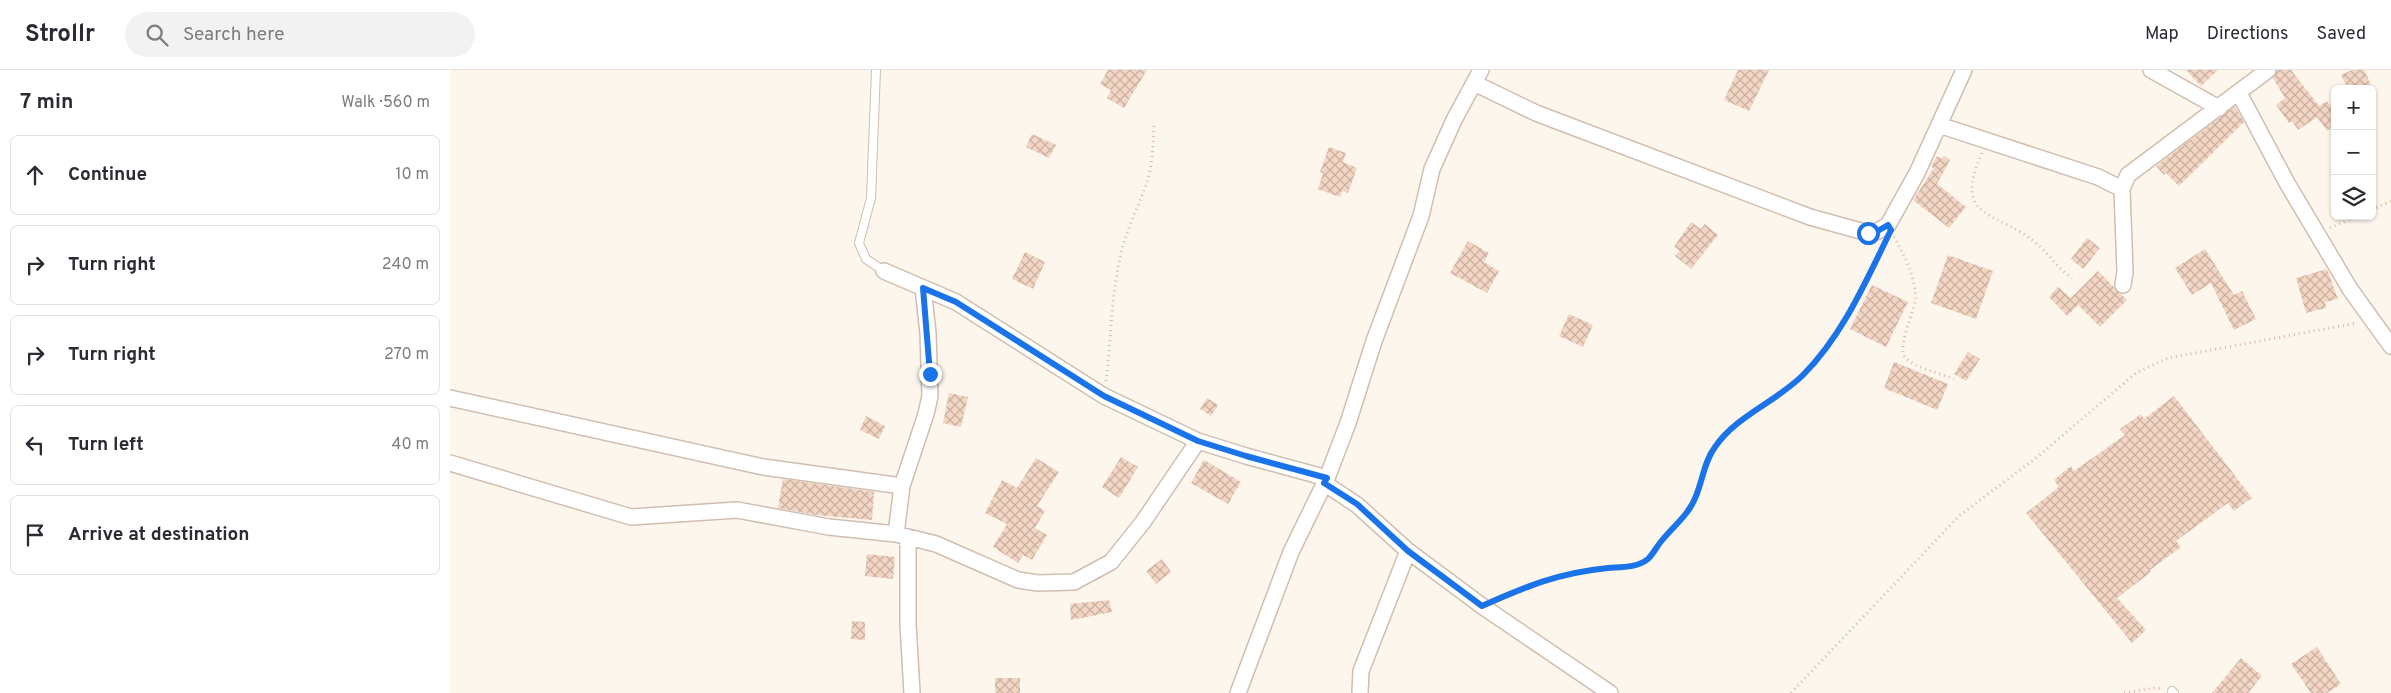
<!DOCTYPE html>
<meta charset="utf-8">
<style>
:root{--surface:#fff;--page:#f2f2f3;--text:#2b2b33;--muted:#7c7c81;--line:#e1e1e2}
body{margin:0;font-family:Overpass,sans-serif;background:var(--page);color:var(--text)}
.controls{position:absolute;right:15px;top:15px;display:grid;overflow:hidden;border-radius:8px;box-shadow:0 1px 4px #0004}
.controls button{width:45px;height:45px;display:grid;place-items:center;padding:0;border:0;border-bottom:1px solid var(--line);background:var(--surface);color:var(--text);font:25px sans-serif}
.stop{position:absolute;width:15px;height:15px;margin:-11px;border:4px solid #1a73e8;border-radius:50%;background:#fff}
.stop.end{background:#1a73e8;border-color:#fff;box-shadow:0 1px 5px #0008}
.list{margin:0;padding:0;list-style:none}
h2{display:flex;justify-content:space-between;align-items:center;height:65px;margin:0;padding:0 20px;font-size:21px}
h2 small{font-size:16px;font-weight:400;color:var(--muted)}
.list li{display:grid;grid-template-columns:32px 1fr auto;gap:15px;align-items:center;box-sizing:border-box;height:80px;margin:0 10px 10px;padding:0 10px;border:1px solid var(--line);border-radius:8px}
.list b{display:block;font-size:19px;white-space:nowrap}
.list em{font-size:16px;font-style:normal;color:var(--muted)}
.icon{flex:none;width:28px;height:28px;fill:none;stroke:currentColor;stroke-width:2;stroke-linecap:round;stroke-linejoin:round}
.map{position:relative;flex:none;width:1941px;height:623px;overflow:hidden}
header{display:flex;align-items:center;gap:30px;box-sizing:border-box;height:70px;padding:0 25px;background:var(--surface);border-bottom:1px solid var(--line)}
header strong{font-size:24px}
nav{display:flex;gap:28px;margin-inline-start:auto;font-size:18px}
.search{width:350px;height:45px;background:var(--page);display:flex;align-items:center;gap:12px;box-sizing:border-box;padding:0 18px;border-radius:28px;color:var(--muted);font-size:19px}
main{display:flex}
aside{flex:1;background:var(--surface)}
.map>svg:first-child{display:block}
.building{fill:url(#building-cross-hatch)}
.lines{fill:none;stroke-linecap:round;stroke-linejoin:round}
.service-casing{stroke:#d1beb0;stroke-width:10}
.minor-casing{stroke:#d1beb0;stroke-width:18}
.path{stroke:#d9b8a5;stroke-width:3;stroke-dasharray:1 4;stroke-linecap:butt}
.service{stroke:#fff;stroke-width:8}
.minor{stroke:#fff;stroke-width:15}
.route{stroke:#1a73e8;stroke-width:6}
</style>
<header>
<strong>Strollr</strong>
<div class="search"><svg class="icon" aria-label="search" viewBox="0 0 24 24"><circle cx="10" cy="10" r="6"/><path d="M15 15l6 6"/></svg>Search here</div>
<nav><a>Map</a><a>Directions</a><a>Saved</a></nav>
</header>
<main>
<aside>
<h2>7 min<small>Walk · 560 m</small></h2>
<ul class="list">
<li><svg class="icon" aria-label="ahead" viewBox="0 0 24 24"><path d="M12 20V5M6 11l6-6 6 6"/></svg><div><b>Continue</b></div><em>10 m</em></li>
<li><svg class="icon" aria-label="right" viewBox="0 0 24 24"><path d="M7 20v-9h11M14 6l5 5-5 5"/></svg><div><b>Turn right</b></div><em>240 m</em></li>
<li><svg class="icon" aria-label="right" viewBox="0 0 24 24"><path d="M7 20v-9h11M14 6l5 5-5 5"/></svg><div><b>Turn right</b></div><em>270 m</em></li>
<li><svg class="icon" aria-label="left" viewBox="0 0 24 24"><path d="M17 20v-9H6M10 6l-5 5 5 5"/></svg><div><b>Turn left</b></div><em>40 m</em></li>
<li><svg class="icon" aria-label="arrive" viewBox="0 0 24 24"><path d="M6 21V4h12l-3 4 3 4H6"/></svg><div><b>Arrive at destination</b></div></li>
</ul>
</aside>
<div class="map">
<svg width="1941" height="623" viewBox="0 0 1941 623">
<defs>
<pattern id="building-cross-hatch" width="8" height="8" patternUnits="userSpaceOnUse" patternTransform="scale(1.25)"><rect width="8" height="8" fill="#f3d5c3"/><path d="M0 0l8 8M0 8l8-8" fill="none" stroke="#cab0a1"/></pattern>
</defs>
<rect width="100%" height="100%" fill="#fdf6ec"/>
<path class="building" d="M658 0H697L674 38 657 28 661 20 650 14Z
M1288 0H1319L1299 41 1274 30Z
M1736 0H1768L1751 16Z
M1827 0H1841L1869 36 1877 31 1885 42V55L1877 61 1867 47 1848 60 1842 51 1839 53 1826 35 1835 28 1823 8Z
M1902 0H1914L1923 19H1898L1891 5Z
M1785 36 1794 52 1729 116 1716 103 1714 105 1706 96Z
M582 64 606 75 599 88 576 77Z
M879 77 896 83 893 92 907 98 898 123 892 121 890 127 868 119 873 103 870 102Z
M1487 86 1492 89 1494 86 1500 90 1487 114 1516 137 1499 158 1463 130 1484 98 1481 97Z
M1241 152 1251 159 1255 154 1268 165 1241 199 1225 186 1230 181 1224 177Z
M1637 168 1650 178 1633 199 1621 189Z
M1018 171 1039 183 1034 192 1049 201 1037 223 1000 203Z
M1755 179 1784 225 1792 221 1806 249 1784 260 1761 213 1742 225 1725 198Z
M575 182 595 192 583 219 562 209Z
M1498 185 1543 201 1526 249 1481 233Z
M1877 199 1888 229 1875 232 1876 238 1856 243 1846 208Z
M1648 201 1677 230 1650 257 1628 235 1617 246 1599 227 1608 217 1622 229 1621 228Z
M1422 215 1458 232 1436 277 1400 259Z
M1119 244 1143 255 1133 277 1109 266Z
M1518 282 1530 289 1516 311 1504 304Z
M1444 292 1498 314 1487 340 1434 318Z
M499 323 518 327 511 357 493 353Z
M1724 326 1802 428 1784 441 1778 433 1726 471 1731 477 1700 500 1701 502 1667 528 1696 560 1682 573 1576 443 1609 417 1604 410 1621 396 1624 401 1675 365 1670 359 1691 344 1694 349Z
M757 328 768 335 761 346 750 339Z
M416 346 435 356 429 369 410 360Z
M671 387 688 397 669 428 652 417Z
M586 388 609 402 587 436 595 441 585 458 597 465 582 490 573 485 568 493 543 477 557 454 535 443 552 410 567 418Z
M754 390 791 412 778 434 741 413Z
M333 409 424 422 422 450 366 445 328 438Z
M417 484 445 487 443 509 415 506Z
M712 489 721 502 706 514 696 501Z
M659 530 662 542 621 550 620 534Z
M402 551 415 552V570L401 569Z
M1867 577 1891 614 1877 623H1861L1841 594Z
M1791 588 1812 606 1798 623H1762Z
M545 608H570V623H545Z"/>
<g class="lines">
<g class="service-casing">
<path id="service" d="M426 0 421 128 409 173 416 189 434 201
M1722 621 1724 623"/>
</g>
<g class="minor-casing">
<path id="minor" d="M1701 0 1769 38
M1024 13 1086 43 1360 147 1418 163 1426 162 1438 155 1467 103 1514 0
M1789 23 1837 113 1900 219 1941 276
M1489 55 1648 107 1672 119
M434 201 506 232 654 326 748 371 796 386 877 408
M1673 215 1675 202 1672 119 1678 105 1818 0
M0 328 313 397 452 416
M0 393 181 447 287 440 379 457 446 464 486 474 568 510 588 513 624 512 661 492 693 452 748 371
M874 413 907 435 958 481 1032 536 1160 623
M446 464 452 416 476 344 480 326 478 263 473 218
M458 467V554L462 623
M788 623 841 482 877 408 898 353 924 271 971 146 982 99 1004 50 1031 0
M910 623 911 601 958 481"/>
</g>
<path class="path" d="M1532 83C1501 152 1549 140 1587 174 1600 185 1608 199 1622 208
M1922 140 1941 131
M1880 158 1907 146
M1444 167C1454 184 1468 212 1465 232 1463 244 1447 278 1455 287 1463 297 1491 304 1504 309
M656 311C661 270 661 229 670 188 675 162 688 138 697 112 703 94 703 74 704 55
M1047 529 1074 517 1122 502 1186 495 1198 489 1234 446 1246 427 1254 398 1265 377 1284 356 1319 333 1352 306 1383 269 1434 174
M1341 623 1509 446 1586 388 1686 303 1718 288 1907 253
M1674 623 1704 618 1712 619"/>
<use href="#service" class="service"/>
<use href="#minor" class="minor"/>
</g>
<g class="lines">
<path class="route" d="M480 304 473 218 506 232 654 326 748 371 796 386 877 408 874 413 907 434 958 481 1032 536C1077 516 1108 503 1158 498 1170 497 1187 498 1198 489 1204 483 1208 474 1214 468 1225 455 1240 443 1246 426 1253 409 1254 392 1265 377 1286 346 1326 332 1353 305 1393 265 1416 211 1441 160L1438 155 1426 162 1418 163"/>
</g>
</svg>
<div class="controls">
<button>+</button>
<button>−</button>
<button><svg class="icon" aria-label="layers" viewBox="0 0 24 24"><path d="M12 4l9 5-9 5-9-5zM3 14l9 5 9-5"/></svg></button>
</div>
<div class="stop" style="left:1418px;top:163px"></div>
<div class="stop end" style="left:480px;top:304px"></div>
</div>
</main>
